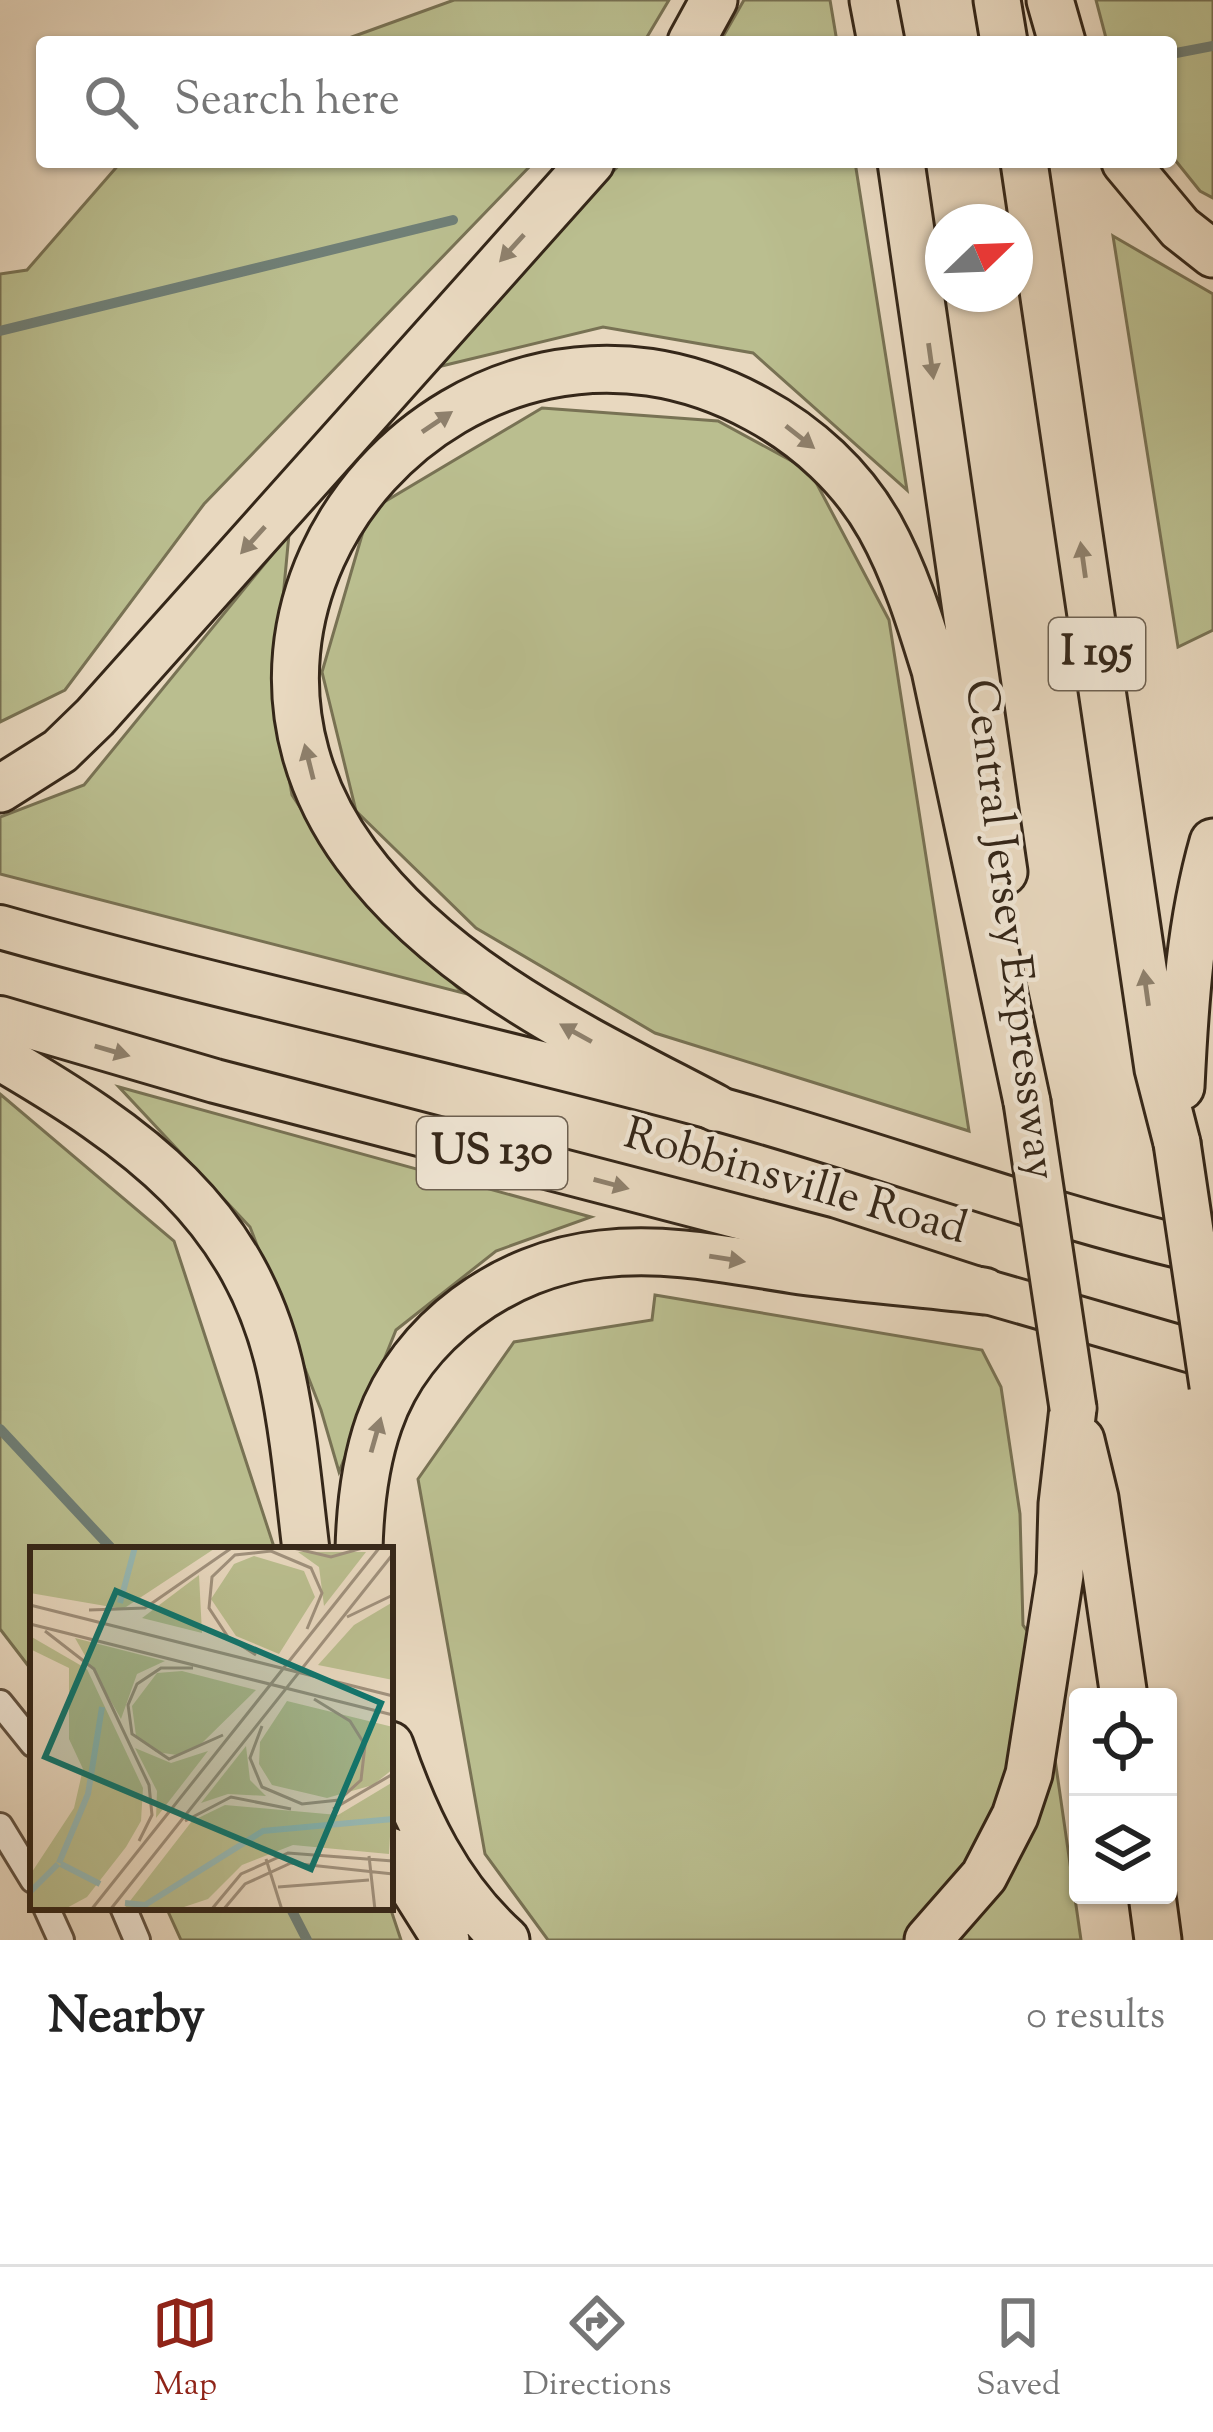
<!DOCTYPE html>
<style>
:root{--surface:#fff;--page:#f6f6f6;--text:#222;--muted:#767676;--line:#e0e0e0;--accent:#8f2418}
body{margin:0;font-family:"Sorts Mill Goudy",serif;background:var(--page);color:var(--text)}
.controls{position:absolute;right:36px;bottom:36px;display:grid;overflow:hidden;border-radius:12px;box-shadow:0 3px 9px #0004}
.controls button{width:108px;height:108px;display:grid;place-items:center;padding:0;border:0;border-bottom:3px solid var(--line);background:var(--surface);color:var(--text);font:60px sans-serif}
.compass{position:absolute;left:925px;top:204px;width:108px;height:108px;border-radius:50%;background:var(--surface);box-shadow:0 3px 9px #0004;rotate:67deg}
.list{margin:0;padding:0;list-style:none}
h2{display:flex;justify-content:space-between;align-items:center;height:156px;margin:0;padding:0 48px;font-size:51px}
h2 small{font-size:39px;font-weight:400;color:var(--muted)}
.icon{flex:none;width:66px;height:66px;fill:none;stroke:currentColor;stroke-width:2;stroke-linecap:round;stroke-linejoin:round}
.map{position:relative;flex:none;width:1213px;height:1940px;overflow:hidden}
.search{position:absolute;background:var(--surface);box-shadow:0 3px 9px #0004;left:36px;right:36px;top:36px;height:132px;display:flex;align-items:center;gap:30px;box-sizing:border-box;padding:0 42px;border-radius:12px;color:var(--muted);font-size:45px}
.sheet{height:324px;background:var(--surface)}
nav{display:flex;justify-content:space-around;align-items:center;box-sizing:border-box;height:168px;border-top:3px solid var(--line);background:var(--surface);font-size:33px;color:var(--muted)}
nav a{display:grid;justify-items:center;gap:6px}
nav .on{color:var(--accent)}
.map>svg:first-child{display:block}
.green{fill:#babe8f;stroke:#787254;stroke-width:3}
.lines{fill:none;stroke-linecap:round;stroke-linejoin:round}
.stream{stroke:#707f76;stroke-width:10}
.minor-casing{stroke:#625342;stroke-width:30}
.trunk-casing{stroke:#352719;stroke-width:48}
.motorway-casing{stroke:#352719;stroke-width:51}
.minor{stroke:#f0e6d5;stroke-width:24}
.trunk{stroke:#e8d8bf;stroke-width:42}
.motorway{stroke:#e8d8bf;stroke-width:45}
.motorway-bridge-casing{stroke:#352719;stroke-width:51;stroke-linecap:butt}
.motorway-bridge{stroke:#e8d8bf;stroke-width:45}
.oneway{fill:#8e806c}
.labels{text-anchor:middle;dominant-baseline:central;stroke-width:9;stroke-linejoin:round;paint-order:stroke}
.shield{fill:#f0e6d5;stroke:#6d6051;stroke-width:3}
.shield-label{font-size:42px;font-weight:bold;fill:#352719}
.street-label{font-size:45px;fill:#352719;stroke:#f0e6d5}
.inset-river{fill:none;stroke:#97b9b4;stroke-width:6}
.inset-road{fill:none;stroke:#a0917d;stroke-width:3}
.view{fill:#0f766e;fill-opacity:0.15;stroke:#0f766e;stroke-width:6}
.inset-edge{fill:none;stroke:#352719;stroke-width:6}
</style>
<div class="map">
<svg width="1213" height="1940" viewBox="0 0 1213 1940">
<rect width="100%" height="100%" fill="#e8d8bf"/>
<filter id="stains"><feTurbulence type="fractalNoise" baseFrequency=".00167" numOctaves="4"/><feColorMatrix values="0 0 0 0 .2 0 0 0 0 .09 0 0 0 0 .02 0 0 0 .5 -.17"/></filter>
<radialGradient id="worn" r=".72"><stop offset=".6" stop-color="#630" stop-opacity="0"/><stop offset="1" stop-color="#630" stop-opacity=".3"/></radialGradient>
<path class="green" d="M454 0H669L644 42H338Z
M744 0H830L837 42H720Z
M1096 0H1213V198L1200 191 1171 155V42H1107Z
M121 162H534L204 504 65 690 0 722V274L27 270Z
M622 162H855L907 490 753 353 603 327 429 369Z
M1113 236 1213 294V630L1178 647Z
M542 408 718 421 810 471 889 620 969 1131 655 1033 476 928 356 811 322 672 369 511Z
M289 534 274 694 292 795 349 882 463 993 0 874V817L84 785Z
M119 1087 591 1217 496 1251 396 1330 339 1472 321 1410 250 1227Z
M0 1094 174 1241 275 1550H33V1672L0 1629Z
M655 1295 982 1350 1001 1387 1020 1514 1023 1625 1039 1648 1081 1940H548L485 1854 418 1479 514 1342 652 1320Z
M166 1907H390L401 1940H181Z"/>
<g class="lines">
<path class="stream" d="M1171 54 1213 46
M0 331 453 220
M0 1429 113 1550
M290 1907 307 1940"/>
<g class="minor-casing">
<path id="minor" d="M0 1703 33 1744
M0 1826 33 1880
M46 1907 61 1940
M123 1907 137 1940"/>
</g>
<g class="trunk-casing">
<path id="trunk" d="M0 927C237 994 478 1043 715 1108 883 1154 1042 1216 1213 1254
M0 1018 215 1081 824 1239 984 1291 1213 1357"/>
</g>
<g class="motorway-casing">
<path id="motorway" d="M873 0 881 42
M997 0 1004 42
M1050 0 1062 42
M691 42 714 0
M901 162 1004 872
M1024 162 1158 1069 1177 1143
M1125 162 1180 228 1213 254
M0 789 60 751 95 717 591 162
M0 1057C135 1136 248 1213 282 1377 294 1434 299 1492 306 1550
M1181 1087C1185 1003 1190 923 1213 842
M716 1108C589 1041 443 974 356 855 162 592 471 252 757 409 807 436 852 477 880 527 905 572 920 621 935 670L1027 1102
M1081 1440 1095 1498 1124 1697
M359 1550C360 1508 365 1463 379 1423 411 1331 505 1264 601 1254 669 1246 734 1261 801 1271 862 1279 923 1284 984 1291
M390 1745C415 1818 448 1888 506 1940
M390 1851 446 1940
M1152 1895 1158 1940
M928 1940 984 1876 1015 1816 1029 1774 1060 1575 1062 1504 1073 1408"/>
</g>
<use href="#minor" class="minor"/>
<use href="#trunk" class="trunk"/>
<use href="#motorway" class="motorway"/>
<g class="motorway-bridge-casing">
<path id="motorway-bridge" d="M1027 1102 1073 1408
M1177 1143 1213 1386"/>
</g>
<use href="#motorway-bridge" class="motorway-bridge"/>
</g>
<defs><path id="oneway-solid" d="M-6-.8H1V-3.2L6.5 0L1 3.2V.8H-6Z" transform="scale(3)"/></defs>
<g class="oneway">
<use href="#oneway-solid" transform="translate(512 248) rotate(132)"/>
<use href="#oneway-solid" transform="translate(931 361) rotate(82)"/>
<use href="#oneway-solid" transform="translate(437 422) rotate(-34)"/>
<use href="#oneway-solid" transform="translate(800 437) rotate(38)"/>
<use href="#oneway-solid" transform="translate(253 540) rotate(132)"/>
<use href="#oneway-solid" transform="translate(1083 560) rotate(-98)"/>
<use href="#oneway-solid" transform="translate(309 762) rotate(-104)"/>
<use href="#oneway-solid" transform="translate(1146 988) rotate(-98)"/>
<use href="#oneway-solid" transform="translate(576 1033) rotate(-151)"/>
<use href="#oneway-solid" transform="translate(112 1051) rotate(16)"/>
<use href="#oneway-solid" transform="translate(611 1184) rotate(15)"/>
<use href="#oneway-solid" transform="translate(727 1259) rotate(9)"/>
<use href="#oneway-solid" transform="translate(376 1435) rotate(-74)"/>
</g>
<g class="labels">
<g class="shield">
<rect x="1049" y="618" width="96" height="72" rx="9"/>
<rect x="417" y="1117" width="150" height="72" rx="9"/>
</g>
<g class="shield-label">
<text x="1097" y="654">I 195</text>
<text x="492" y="1153">US 130</text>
</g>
<g class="street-label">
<text transform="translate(1008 930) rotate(83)">Central Jersey Expressway</text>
<text transform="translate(795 1184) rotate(16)">Robbinsville Road</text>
</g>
</g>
<g transform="translate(30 1547)">
<rect width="363" height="363" fill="#e8d8bf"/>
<path d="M0 0 152 3 187 0 93 62 0 46ZM268 5H336L294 59 289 20ZM224 9 274 24 285 50 249 107 206 89 181 52 204 17ZM169 28 172 86 112 71ZM363 55V133L288 118 324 78ZM0 89 57 122 113 241 111 274 96 300 57 350 33 363H0V328L44 261 53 222 39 192V121L0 102ZM45 91 135 114 107 127 91 172ZM152 124 226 143 170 198 147 208 126 205 106 189 102 159 127 126ZM257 154 363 180V222L343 238 297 251 242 238 229 217 230 195ZM216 199 220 233 236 249 198 247 171 256ZM105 201 141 216 178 204 126 271 127 244ZM363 235 359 307 263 298 212 318 178 352 145 363H93L162 274 195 258 308 268Z" fill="#babe8f"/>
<path class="inset-river" d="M90 56 105 0M29 316 58 247 72 160M31 317 70 337M0 345 28 317M95 356 115 358 233 284 363 272"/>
<path class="inset-road" d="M259 0 301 10 336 0M0 58 363 149M59 63 115 61 203 0M317 70 363 48M0 77 363 168M15 84 64 122 119 238 122 268 109 294M226 108 198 90 179 61 182 30 205 8 241 4 281 21 292 46 277 82M163 121H131L107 137 98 158 102 187 139 212 193 188M232 179 220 211 232 240 272 257 309 253 331 233 335 198 320 174 284 152M303 262 363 227M155 274 201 250 261 262M339 309 345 363M236 312 252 363M248 340 339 333M61 363 350 0M80 363 363 7M181 363 211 327 258 306 363 314M193 363 215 337 261 316 363 327"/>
<path class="view" d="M86 44 351 156 281 322 15 210Z"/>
<rect width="363" height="363" class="inset-edge"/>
</g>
<rect width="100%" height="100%" filter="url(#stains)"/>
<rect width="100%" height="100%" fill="url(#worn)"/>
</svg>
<div class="controls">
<button><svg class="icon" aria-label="locate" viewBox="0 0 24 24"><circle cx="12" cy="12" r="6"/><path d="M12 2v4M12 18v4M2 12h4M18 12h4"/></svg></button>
<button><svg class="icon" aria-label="layers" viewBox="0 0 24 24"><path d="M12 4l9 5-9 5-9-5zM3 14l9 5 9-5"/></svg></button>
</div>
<svg class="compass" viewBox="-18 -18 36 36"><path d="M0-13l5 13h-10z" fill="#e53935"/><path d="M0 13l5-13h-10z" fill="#767676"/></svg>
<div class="search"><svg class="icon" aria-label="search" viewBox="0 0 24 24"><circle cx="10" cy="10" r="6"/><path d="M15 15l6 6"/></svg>Search here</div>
</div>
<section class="sheet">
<h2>Nearby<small>0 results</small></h2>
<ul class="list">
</ul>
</section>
<nav>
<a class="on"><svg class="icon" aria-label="map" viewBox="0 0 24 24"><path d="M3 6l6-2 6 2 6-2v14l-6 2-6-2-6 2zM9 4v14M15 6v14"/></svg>Map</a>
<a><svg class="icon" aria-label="directions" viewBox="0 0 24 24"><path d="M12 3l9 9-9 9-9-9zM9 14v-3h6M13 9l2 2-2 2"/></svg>Directions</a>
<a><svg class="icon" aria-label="saved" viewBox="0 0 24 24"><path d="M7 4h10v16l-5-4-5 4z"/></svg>Saved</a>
</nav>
